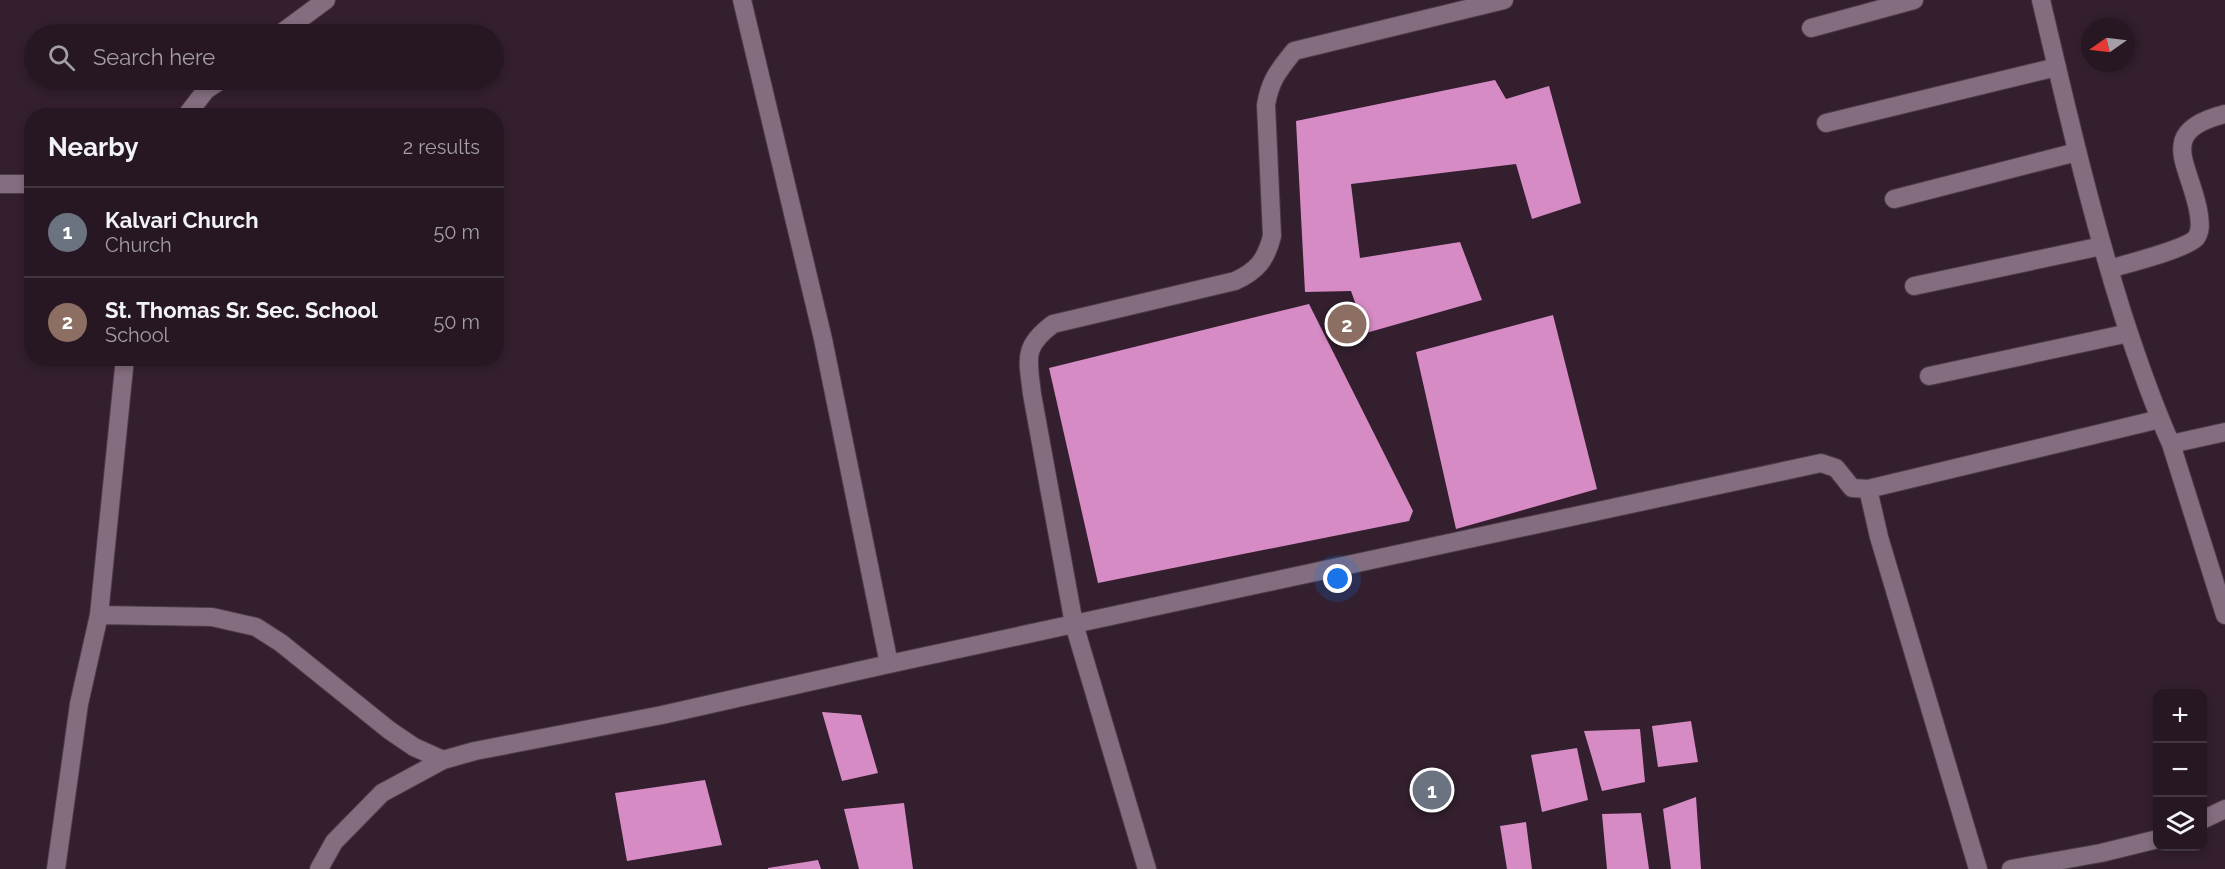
<!DOCTYPE html>
<meta charset="utf-8">
<style>
:root{--surface:#261722;--page:#2e202a;--text:#f1f3f6;--muted:#a49fa5;--line:#423640;--accent:#7c3aed}
body{margin:0;font-family:Raleway,sans-serif;background:var(--page);color:var(--text)}
.controls{position:absolute;right:18px;bottom:18px;display:grid;overflow:hidden;border-radius:12px;box-shadow:0 3px 9px #0003}
.controls button{width:54px;height:54px;display:grid;place-items:center;padding:0;border:0;border-bottom:2px solid var(--line);background:var(--surface);color:var(--text);font:30px sans-serif}
.compass{position:absolute;left:2081px;top:18px;width:54px;height:54px;border-radius:50%;background:var(--surface);box-shadow:0 3px 9px #0003;rotate:256deg}
.you{position:absolute;left:1338px;top:579px;width:21px;height:21px;margin:-15px;border:4px solid #fff;border-radius:50%;background:#1a73e8;box-shadow:0 0 0 9px #1a73e833}
.badge{display:grid;place-items:center;width:39px;height:39px;border-radius:50%;background:var(--accent);color:#fff;font-size:20px;font-weight:700}
.pin{position:absolute;translate:-50% -50%;border:3px solid #fff;box-shadow:0 2px 6px #0006}
.list{margin:0;padding:0;list-style:none}
h2{display:flex;justify-content:space-between;align-items:center;height:78px;margin:0;padding:0 24px;font-size:26px}
h2 small{font-size:20px;font-weight:400;color:var(--muted)}
.list li{display:grid;grid-template-columns:39px 1fr auto;gap:18px;align-items:center;box-sizing:border-box;height:90px;padding:0 24px;border-top:2px solid var(--line)}
.list b{display:block;font-size:22px;white-space:nowrap}
.list p{margin:0;font-size:20px;white-space:nowrap;color:var(--muted)}
.list em{font-size:20px;font-style:normal;color:var(--muted)}
.icon{flex:none;width:33px;height:33px;fill:none;stroke:currentColor;stroke-width:2;stroke-linecap:round;stroke-linejoin:round}
.map{position:relative;flex:none;width:2225px;height:869px;overflow:hidden}
.search{position:absolute;background:var(--surface);box-shadow:0 3px 9px #0003;left:24px;top:24px;width:480px;height:66px;display:flex;align-items:center;gap:15px;box-sizing:border-box;padding:0 21px;border-radius:33px;color:var(--muted);font-size:22px}
.panel{position:absolute;background:var(--surface);box-shadow:0 3px 9px #0003;left:24px;top:108px;width:480px;height:258px;border-radius:24px}
.map>svg:first-child{display:block}
.building{fill:#d78bc5}
.lines{fill:none;stroke-linecap:round;stroke-linejoin:round}
.lane-casing{stroke:#4c3c48;stroke-width:20}
.street-casing{stroke:#4c3c48;stroke-width:20}
.secondary-casing{stroke:#4c3c48;stroke-width:20}
.lane{stroke:#846d7e;stroke-width:18}
.street{stroke:#846d7e;stroke-width:18}
.secondary{stroke:#846d7e;stroke-width:18}
</style>
<div class="map">
<svg width="2225" height="869" viewBox="0 0 2225 869">
<rect width="100%" height="100%" fill="#331f2e"/>
<path class="building" d="M1495 80 1506 99 1549 86 1581 203 1532 219 1516 164 1351 184 1360 258 1460 242 1482 300 1366 333 1351 291 1305 292 1296 121Z
M1309 304 1413 511 1409 521 1098 583 1049 368Z
M1553 315 1597 489 1456 529 1416 352Z
M822 712 861 715 878 773 842 781Z
M1691 721 1698 762 1658 767 1652 726Z
M1640 729 1645 782 1602 791 1584 731Z
M1577 748 1588 800 1542 812 1531 755Z
M705 780 722 845 627 861 615 793Z
M1696 797 1701 869H1671L1663 809Z
M904 803 913 869H859L844 809Z
M1641 813 1649 869H1607L1602 814Z
M1526 822 1532 869H1507L1500 826Z
M818 860 821 869H768V868Z"/>
<g class="lines">
<g class="lane-casing">
<path id="lane" d="M1074 624 1032 394C1028 359 1022 347 1053 324L1235 281C1257 271 1266 260 1272 236L1266 105C1270 80 1279 70 1294 51L1504 0"/>
</g>
<g class="street-casing">
<path id="street" d="M742 0 823 339 889 664 1074 624 1147 869
M2041 0C2066 106 2090 211 2123 315 2137 358 2152 402 2171 444L2225 615
M1811 28 1914 0
M280 34 326 0
M186 116 206 90 221 80
M1826 123 2057 67
M0 184H32
M1894 199 2077 152
M2109 269C2126 264 2186 249 2196 238 2201 231 2200 223 2199 215 2192 166 2153 132 2225 114
M1914 286 2102 246
M1929 376 2129 333
M2171 444 2225 432
M1868 489 1879 537 1978 869
M99 615 212 617 256 627 281 643 389 730 414 747 443 760
M1074 624 1821 463 1836 468 1852 488 1868 489 2160 419
M56 869 79 704 99 615 125 358
M319 869 334 842 382 793 443 760 475 751 662 715 889 664"/>
</g>
<g class="secondary-casing">
<path id="secondary" d="M2202 820 2225 809
M2011 869 2101 853 2158 839"/>
</g>
<use href="#lane" class="lane"/>
<use href="#street" class="street"/>
<use href="#secondary" class="secondary"/>
</g>
</svg>
<div class="controls">
<button>+</button>
<button>−</button>
<button><svg class="icon" aria-label="layers" viewBox="0 0 24 24"><path d="M12 4l9 5-9 5-9-5zM3 14l9 5 9-5"/></svg></button>
</div>
<svg class="compass" viewBox="-18 -18 36 36"><path d="M0-13l5 13h-10z" fill="#e53935"/><path d="M0 13l5-13h-10z" fill="#a49fa5"/></svg>
<div class="you"></div>
<div class="pin badge" style="left:1432px;top:790px;background:#6b7280">1</div>
<div class="pin badge" style="left:1347px;top:324px;background:#8d6e63">2</div>
<div class="search"><svg class="icon" aria-label="search" viewBox="0 0 24 24"><circle cx="10" cy="10" r="6"/><path d="M15 15l6 6"/></svg>Search here</div>
<section class="panel">
<h2>Nearby<small>2 results</small></h2>
<ul class="list">
<li><span class="badge" style="background:#6b7280">1</span><div><b>Kalvari Church</b><p>Church</p></div><em>50 m</em></li>
<li><span class="badge" style="background:#8d6e63">2</span><div><b>St. Thomas Sr. Sec. School</b><p>School</p></div><em>50 m</em></li>
</ul>
</section>
</div>
